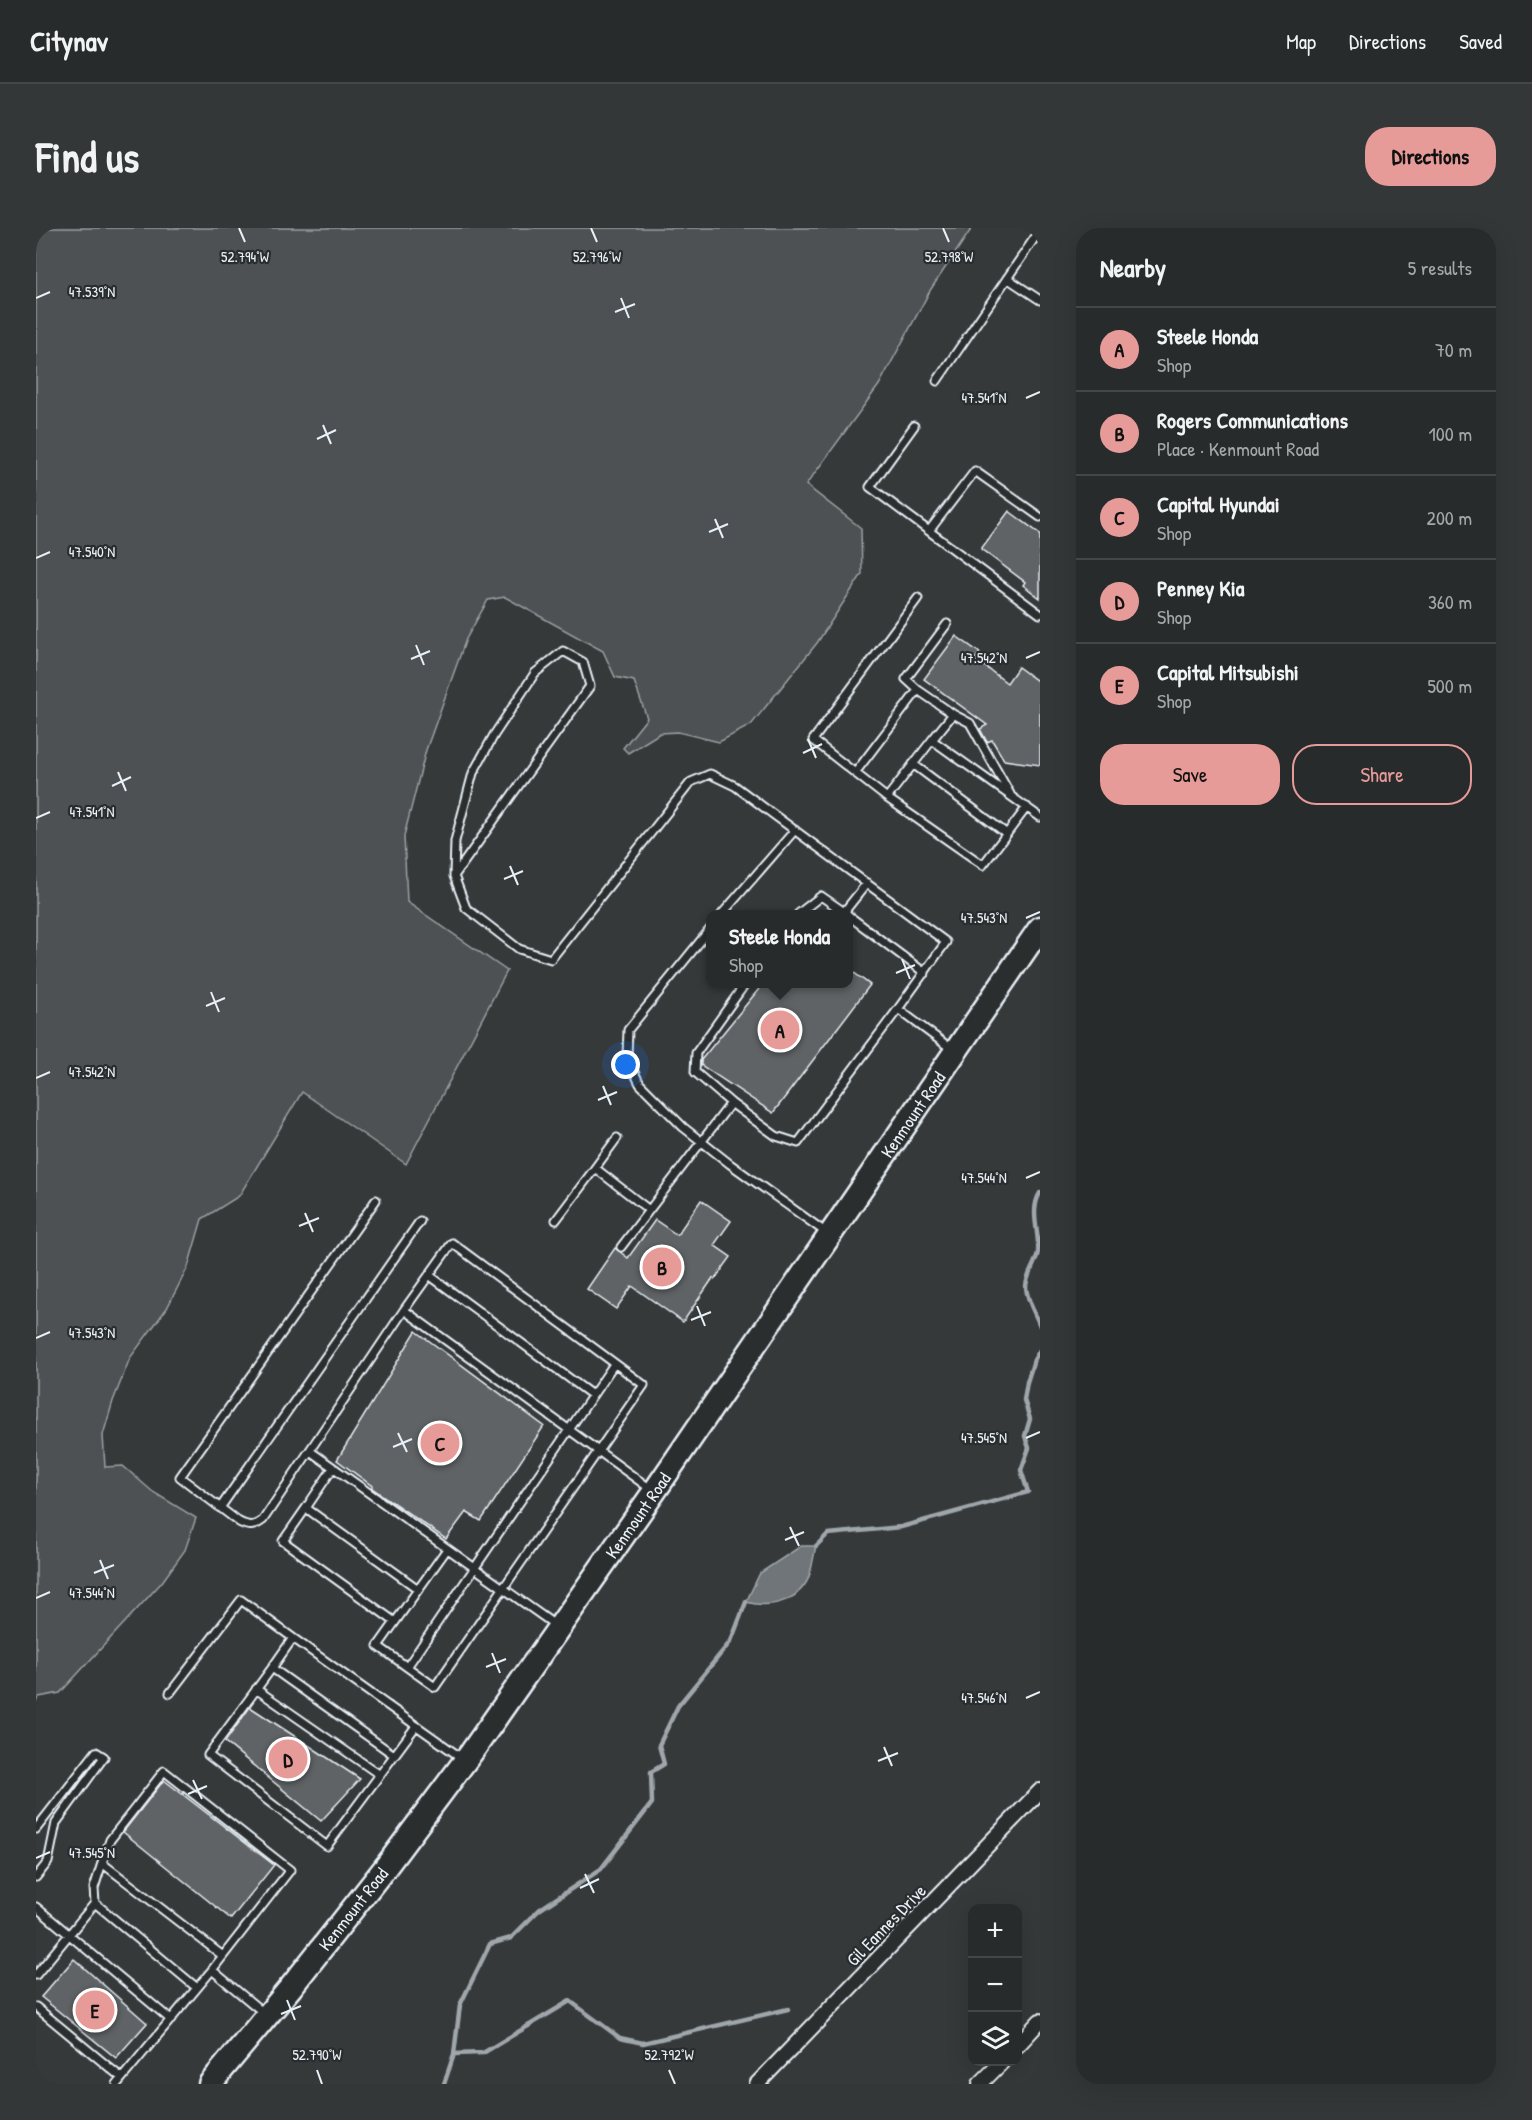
<!DOCTYPE html>
<meta charset="utf-8">
<style>
:root{--surface:#282b2c;--page:#343738;--text:#f1f3f6;--muted:#a5a7a9;--line:#444748;--accent:#e69b98}
body{margin:0;font-family:"Patrick Hand",sans-serif;background:var(--page);color:var(--text)}
.controls{position:absolute;right:18px;bottom:18px;display:grid;overflow:hidden;border-radius:12px;box-shadow:0 6px 24px #0002}
.controls button{width:54px;height:54px;display:grid;place-items:center;padding:0;border:0;border-bottom:2px solid var(--line);background:var(--surface);color:var(--text);font:30px sans-serif}
.you{position:absolute;left:590px;top:837px;width:21px;height:21px;margin:-15px;border:4px solid #fff;border-radius:50%;background:#1a73e8;box-shadow:0 0 0 9px #1a73e833}
.badge{display:grid;place-items:center;width:39px;height:39px;border-radius:50%;background:var(--accent);color:#111;font-size:20px;font-weight:700}
.pin{position:absolute;translate:-50% -50%;border:3px solid #fff;box-shadow:0 2px 6px #0006}
.popup{position:absolute;left:670px;top:682px;width:147px;height:78px;box-sizing:border-box;display:grid;place-content:center;border-radius:12px;background:var(--surface);filter:drop-shadow(0 2px 4px #0005);font-size:20px;white-space:nowrap;color:var(--muted)}
.popup b{font-size:22px;color:var(--text)}
.popup::after{content:'';position:absolute;left:50%;top:100%;margin-left:-12px;border:12px solid transparent;border-top-color:var(--surface)}
.list{margin:0;padding:0;list-style:none}
h2{display:flex;justify-content:space-between;align-items:center;height:78px;margin:0;padding:0 24px;font-size:26px}
h2 small{font-size:20px;font-weight:400;color:var(--muted)}
.list li{display:grid;grid-template-columns:39px 1fr auto;gap:18px;align-items:center;box-sizing:border-box;height:84px;padding:0 24px;border-top:2px solid var(--line)}
.list b{display:block;font-size:22px;white-space:nowrap}
.list p{margin:0;font-size:20px;white-space:nowrap;color:var(--muted)}
.list em{font-size:20px;font-style:normal;color:var(--muted)}
.actions{display:flex;gap:12px;padding:18px 24px}
.actions a{flex:1;padding:14px 0;border:2px solid var(--accent);border-radius:24px;text-align:center;font-size:21px;color:var(--accent)}
.actions .main{background:var(--accent);color:#111}
.icon{flex:none;width:33px;height:33px;fill:none;stroke:currentColor;stroke-width:2;stroke-linecap:round;stroke-linejoin:round}
.map{position:relative;flex:none;width:1004px;height:1856px;overflow:hidden;border-radius:24px}
header{display:flex;align-items:center;gap:36px;box-sizing:border-box;height:84px;padding:0 30px;background:var(--surface);border-bottom:2px solid var(--line)}
header strong{font-size:28px}
nav{display:flex;gap:33px;margin-inline-start:auto;font-size:21px}
.intro{display:flex;align-items:center;justify-content:space-between;box-sizing:border-box;height:144px;padding:0 36px}
h1{margin:0;font-size:42px}
.button{padding:15px 27px;border-radius:24px;background:var(--accent);color:#111;font-size:21px;font-weight:700}
main{display:flex;gap:36px;padding:0 36px}
aside{flex:1;background:var(--surface);border-radius:24px;box-shadow:0 6px 24px #0002}
.map>svg:first-child{display:block}
.green{fill:#4d5152;stroke:#9aa1a5;stroke-width:1.5}
.water{fill:#707579;stroke:#a0a7ac;stroke-width:1.5}
.lines{fill:none;stroke-linecap:round;stroke-linejoin:round}
.stream{stroke:#a0a7ac;stroke-width:4.5}
.building{fill:#5f6365;stroke:#e8f1f8;stroke-width:1.5}
.service-casing{stroke:#e8f1f8;stroke-width:11}
.minor-casing{stroke:#e8f1f8;stroke-width:18}
.primary-casing{stroke:#e8f1f8;stroke-width:27}
.service{stroke:#2a2d2e;stroke-width:7}
.minor{stroke:#2a2d2e;stroke-width:14}
.primary{stroke:#2a2d2e;stroke-width:22}
.ticks{fill:none;stroke:#e8f1f8;stroke-width:2}
.labels{text-anchor:middle;dominant-baseline:central;stroke-width:4.5;stroke-linejoin:round;paint-order:stroke}
.street-label{font-size:18px;fill:#e8f1f8;stroke:#2a2d2e}
.ticks-label{font-size:15px;text-anchor:middle;fill:#e8f1f8;stroke:#2a2d2e;stroke-width:4.5;stroke-linejoin:round;paint-order:stroke}
</style>
<header>
<strong>Citynav</strong>
<nav><a>Map</a><a>Directions</a><a>Saved</a></nav>
</header>
<div class="intro"><h1>Find us</h1><a class="button">Directions</a></div>
<main>
<div class="map">
<svg width="1004" height="1856" viewBox="0 0 1004 1856">
<rect width="100%" height="100%" fill="#35393a"/>
<filter id="ink" filterUnits="userSpaceOnUse"><feTurbulence type="fractalNoise" baseFrequency=".0167" numOctaves="2"/><feDisplacementMap in="SourceGraphic" scale="12" xChannelSelector="R" yChannelSelector="G"/><feConvolveMatrix kernelMatrix="1 2 1 2 8 2 1 2 1" color-interpolation-filters="sRGB"/></filter>
<g filter="url(#ink)">
<path class="green" d="M0 0H936L895 61 843 157 770 257 825 300 826 346 781 415 715 497 683 514 642 504 624 505 592 525 587 520 611 490 598 453 579 449 567 423 469 369 452 372 430 411 390 522 368 608 371 674 471 743 370 936 266 864 203 968 166 991 152 1039 131 1080 94 1130 77 1173 67 1207 69 1239 87 1238 117 1264 160 1290 149 1322 126 1354 24 1465 3 1469 0 1473Z"/>
<path class="water" d="M765 1318H780C777 1329 776 1346 770 1355 757 1376 731 1380 710 1374L724 1345Z"/>
<g class="lines">
<path class="stream" d="M1004 965C993 983 1004 1005 1002 1024 1000 1036 990 1047 990 1059 991 1073 999 1085 1004 1098
M780 1318 792 1306 865 1299 992 1264 985 1242 993 1220 989 1208 994 1191 988 1172 991 1154 998 1132 1004 1122
M418 1826 447 1825 534 1773 584 1810 607 1815 752 1781
M408 1856 418 1826 424 1777 454 1716 475 1710 503 1682 565 1641 616 1575 615 1544 628 1536 623 1517 642 1478 695 1413 710 1374"/>
</g>
<path class="building" d="M973 283 1004 306V370L987 357 989 354 945 321Z
M920 408 944 425 939 431 971 455 982 439 1004 455V537L968 532 956 512 951 514 944 501 951 497 888 451Z
M813 741 834 757 737 885 665 837V832L727 756H813Z
M665 972 695 993 678 1017 695 1029 679 1051 677 1050 647 1094 596 1058 580 1081 551 1061 579 1020 592 1030 619 992 641 1007Z
M380 1103 508 1198 445 1293 430 1284 410 1311 336 1260V1258L301 1232Z
M214 1479 324 1551 285 1593 189 1514Z
M128 1552 238 1637 195 1691 87 1604Z
M38 1731 111 1795 80 1830 5 1769Z"/>
<g class="lines">
<g class="service-casing">
<path id="service" d="M971 50 1004 72
M901 153 1004 2
M878 198 834 259 893 303
M1004 289 939 243 893 303 1004 386
M882 462 870 451 911 396
M917 486 934 495 974 566
M877 536 971 606
M819 545 882 462 917 486 896 512
M851 570 777 512 882 370
M991 579 947 637 851 570 896 512C932 538 968 563 1004 589
M418 648 419 613 437 545 458 507 499 445 527 423 547 434 554 458 418 648 430 680 483 721 515 731 655 554 674 546 699 558 910 714 862 781 917 822
M808 684 831 655
M686 686 759 602
M762 686 785 668 811 686
M813 688 889 745
M675 700 592 802 591 830 604 856 647 899 694 936 792 1006
M695 875 740 908 762 915 862 781
M581 910 559 940 613 982
M340 972 144 1249 203 1294C213 1299 218 1299 227 1292L368 1082 416 1015 608 1157 399 1459 371 1439 578 1136
M520 992 559 940
M585 1019 695 875 659 844 660 825 709 756
M393 1047 556 1167
M368 1082 616 1262
M274 1223 519 1397
M297 1240 270 1280 382 1361
M184 1280 384 993
M270 1280 247 1313 359 1394
M371 1439 342 1418 411 1321
M236 1440 172 1527 291 1618 380 1498
M220 1461 344 1547
M134 1465 205 1372 257 1410
M358 1527 236 1440 257 1410 427 1531
M0 1601 60 1524 68 1529 20 1595 12 1634 0 1649
M59 1675 161 1760
M0 1679 135 1792
M187 1728 66 1635 74 1612 128 1543 254 1642 176 1742 229 1786
M0 1747 59 1675 58 1660 66 1635
M0 1779 86 1850
M81 1856 176 1742"/>
</g>
<g class="minor-casing">
<path id="minor" d="M982 1817 1004 1793
M721 1856 1004 1563
M944 1856 966 1834"/>
</g>
<g class="primary-casing">
<g id="primary">
<path id="s1" d="M174 1856 255 1759 352 1636 435 1525 618 1264 1004 700"/>
</g>
</g>
<use href="#service" class="service"/>
<use href="#minor" class="minor"/>
<use href="#primary" class="primary"/>
</g>
</g>
<path class="ticks" d="M203 0 209 14M555 0 561 14M907 0 913 14M0 70 14 64M585 70 593 90M579 84 599 76M990 170 1004 164M287 197 295 216M281 211 300 202M679 291 687 310M673 304 692 296M0 330 14 324M380 417 388 437M990 430 1004 424M375 431 394 423M772 511 780 530M767 525 786 516M82 544 90 563M76 558 95 549M0 590 14 584M474 638 482 657M468 651 487 643M990 690 1004 684M866 731 874 751M860 745 879 737M175 764 183 784M170 778 189 770M0 850 14 844M567 858 575 877M562 872 581 864M990 950 1004 944M269 985 277 1004M263 998 283 990M661 1078 669 1098M655 1092 675 1084M0 1110 14 1104M362 1205 371 1224M990 1210 1004 1204M357 1219 376 1211M754 1299 763 1318M749 1312 768 1304M64 1332 72 1351M58 1345 78 1337M0 1370 14 1364M456 1425 464 1445M450 1439 470 1431M990 1470 1004 1464M848 1519 856 1538M842 1533 862 1525M157 1552 166 1571M152 1566 171 1558M0 1630 14 1624M549 1646 558 1665M544 1660 563 1651M251 1772 259 1792M245 1786 265 1778M281 1842 286 1856M633 1842 639 1856"/>
<g class="labels">
<g class="street-label">
<text stroke="none"><textPath href="#s1" startOffset="1198">Kenmount Road</textPath></text>
<text stroke="none"><textPath href="#s1" startOffset="712">Kenmount Road</textPath></text>
<text stroke="none"><textPath href="#s1" startOffset="226">Kenmount Road</textPath></text>
<text transform="translate(850 1697) rotate(-46)">Gil Eannes Drive</text>
</g>
</g>
<g class="ticks-label">
<text x="209" y="34">52.794°W</text>
<text x="561" y="34">52.796°W</text>
<text x="913" y="34">52.798°W</text>
<text x="56" y="69">47.539°N</text>
<text x="948" y="175">47.541°N</text>
<text x="56" y="329">47.540°N</text>
<text x="948" y="435">47.542°N</text>
<text x="56" y="589">47.541°N</text>
<text x="948" y="695">47.543°N</text>
<text x="56" y="849">47.542°N</text>
<text x="948" y="955">47.544°N</text>
<text x="56" y="1110">47.543°N</text>
<text x="948" y="1215">47.545°N</text>
<text x="56" y="1370">47.544°N</text>
<text x="948" y="1475">47.546°N</text>
<text x="56" y="1630">47.545°N</text>
<text x="281" y="1832">52.790°W</text>
<text x="633" y="1832">52.792°W</text>
</g>
</svg>
<div class="controls">
<button>+</button>
<button>−</button>
<button><svg class="icon" aria-label="layers" viewBox="0 0 24 24"><path d="M12 4l9 5-9 5-9-5zM3 14l9 5 9-5"/></svg></button>
</div>
<div class="you"></div>
<div class="pin badge" style="left:744px;top:802px">A</div>
<div class="popup"><b>Steele Honda</b>Shop</div>
<div class="pin badge" style="left:626px;top:1039px">B</div>
<div class="pin badge" style="left:404px;top:1215px">C</div>
<div class="pin badge" style="left:252px;top:1531px">D</div>
<div class="pin badge" style="left:59px;top:1782px">E</div>
</div>
<aside>
<h2>Nearby<small>5 results</small></h2>
<ul class="list">
<li><span class="badge">A</span><div><b>Steele Honda</b><p>Shop</p></div><em>70 m</em></li>
<li><span class="badge">B</span><div><b>Rogers Communications</b><p>Place · Kenmount Road</p></div><em>100 m</em></li>
<li><span class="badge">C</span><div><b>Capital Hyundai</b><p>Shop</p></div><em>200 m</em></li>
<li><span class="badge">D</span><div><b>Penney Kia</b><p>Shop</p></div><em>360 m</em></li>
<li><span class="badge">E</span><div><b>Capital Mitsubishi</b><p>Shop</p></div><em>500 m</em></li>
</ul>
<div class="actions"><a class="main">Save</a><a>Share</a></div>
</aside>
</main>
